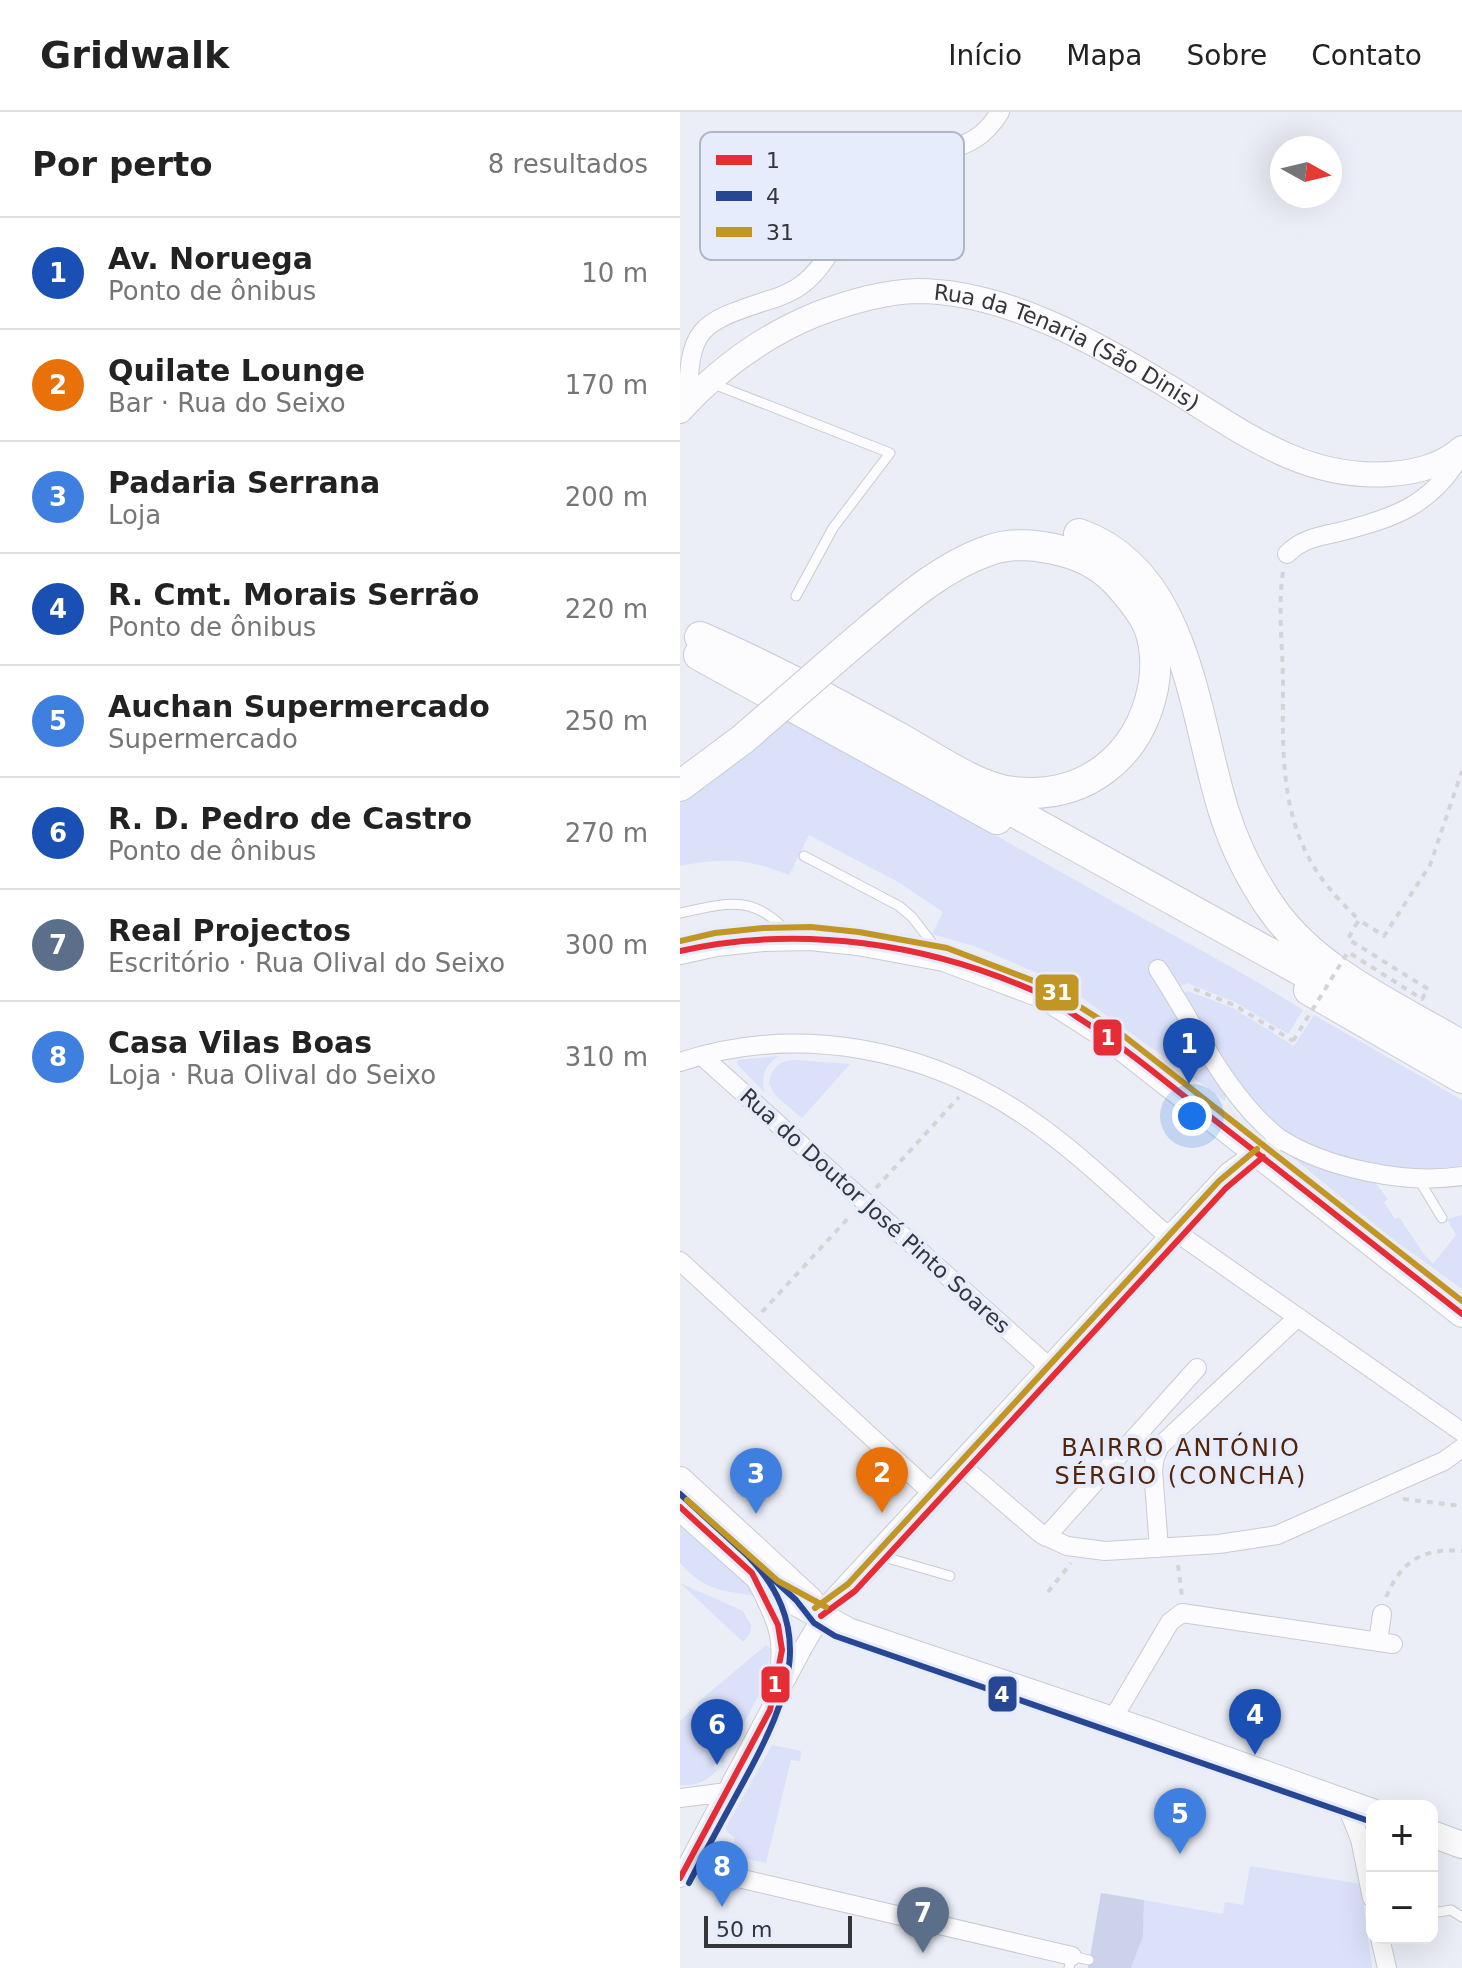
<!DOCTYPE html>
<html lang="pt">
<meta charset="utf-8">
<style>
:root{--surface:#fff;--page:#f2f2f2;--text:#222;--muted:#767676;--line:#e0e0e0;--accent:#73767d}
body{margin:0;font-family:"DejaVu Sans",sans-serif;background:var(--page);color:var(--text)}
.controls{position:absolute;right:24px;bottom:24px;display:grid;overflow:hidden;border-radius:16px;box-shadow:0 8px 32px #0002}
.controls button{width:72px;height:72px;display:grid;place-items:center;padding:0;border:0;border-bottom:2px solid var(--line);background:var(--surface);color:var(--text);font:40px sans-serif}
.compass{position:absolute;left:590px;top:24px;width:72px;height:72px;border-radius:50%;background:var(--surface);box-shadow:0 8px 32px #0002;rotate:98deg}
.scale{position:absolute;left:24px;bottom:20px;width:148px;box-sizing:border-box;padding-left:8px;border:4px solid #33353b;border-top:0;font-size:22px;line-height:28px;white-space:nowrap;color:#33353b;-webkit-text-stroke:6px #e6ecfc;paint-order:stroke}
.you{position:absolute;left:512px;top:1004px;width:28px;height:28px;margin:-20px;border:6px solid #fff;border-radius:50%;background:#1a73e8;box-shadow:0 0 0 12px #1a73e833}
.badge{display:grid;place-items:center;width:52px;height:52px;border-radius:50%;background:var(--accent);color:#fff;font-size:26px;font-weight:700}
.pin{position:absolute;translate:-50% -66px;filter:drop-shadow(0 2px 4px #0008)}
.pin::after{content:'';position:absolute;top:42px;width:28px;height:24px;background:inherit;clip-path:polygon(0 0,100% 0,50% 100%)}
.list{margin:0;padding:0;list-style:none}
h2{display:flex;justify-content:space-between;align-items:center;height:104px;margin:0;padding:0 32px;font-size:34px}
h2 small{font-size:26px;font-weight:400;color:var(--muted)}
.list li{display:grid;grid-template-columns:52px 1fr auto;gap:24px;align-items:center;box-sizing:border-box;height:112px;padding:0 32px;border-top:2px solid var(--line)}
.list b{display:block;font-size:30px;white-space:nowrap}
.list p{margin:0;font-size:26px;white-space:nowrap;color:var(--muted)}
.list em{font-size:26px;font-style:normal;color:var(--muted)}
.map{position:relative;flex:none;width:782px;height:1856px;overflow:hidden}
header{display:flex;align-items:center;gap:48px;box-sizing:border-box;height:112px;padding:0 40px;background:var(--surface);border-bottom:2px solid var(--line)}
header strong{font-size:38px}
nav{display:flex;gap:44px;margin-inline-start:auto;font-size:28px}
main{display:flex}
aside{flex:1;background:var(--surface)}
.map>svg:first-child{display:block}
.green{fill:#dae1f9}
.forest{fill:#cbd2ea}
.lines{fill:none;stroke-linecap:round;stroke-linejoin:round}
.service-casing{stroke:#c9cbd2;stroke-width:11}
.minor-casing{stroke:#c9cbd2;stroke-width:20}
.tertiary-casing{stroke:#c9cbd2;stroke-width:26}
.secondary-casing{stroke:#c9cbd2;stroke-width:28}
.trunk-casing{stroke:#c9cbd2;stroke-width:32}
.path{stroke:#d4d4d7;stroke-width:4;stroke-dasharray:6 6;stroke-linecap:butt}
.service{stroke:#fcfcfe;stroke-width:9}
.minor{stroke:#fcfcfe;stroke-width:18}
.tertiary{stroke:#fcfcfe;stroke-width:24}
.secondary{stroke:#fcfcfe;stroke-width:26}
.trunk{stroke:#fcfcfe;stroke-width:30}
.trunk-bridge-casing{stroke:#c9cbd2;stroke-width:32;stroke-linecap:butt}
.path-bridge{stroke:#d4d4d7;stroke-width:4;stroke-dasharray:6 6;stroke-linecap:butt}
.trunk-bridge{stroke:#fcfcfe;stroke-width:30}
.bus-1-casing{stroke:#e6ecfc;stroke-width:12}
.bus-2-casing{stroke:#e6ecfc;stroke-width:12}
.bus-3-casing{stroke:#e6ecfc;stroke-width:12}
.bus-1{stroke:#e62c34;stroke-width:6}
.bus-2{stroke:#274794;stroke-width:6}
.bus-3{stroke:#c29624;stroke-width:6}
.labels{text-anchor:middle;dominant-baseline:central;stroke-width:8;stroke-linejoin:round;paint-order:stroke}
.street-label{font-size:22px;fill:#33353b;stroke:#e6ecfc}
.neighbourhood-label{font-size:24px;letter-spacing:2px;fill:#532408;stroke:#e6ecfc}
.key{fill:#e6ecfc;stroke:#b0b5c2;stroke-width:2}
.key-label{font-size:22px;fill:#33353b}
.line-badge{stroke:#e6ecfc;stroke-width:3}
.badge-label{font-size:22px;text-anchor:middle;font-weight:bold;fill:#fff}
</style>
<header>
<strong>Gridwalk</strong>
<nav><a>Início</a><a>Mapa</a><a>Sobre</a><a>Contato</a></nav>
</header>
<main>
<aside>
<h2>Por perto<small>8 resultados</small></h2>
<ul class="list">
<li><span class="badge" style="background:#1a4fb4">1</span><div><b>Av. Noruega</b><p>Ponto de ônibus</p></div><em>10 m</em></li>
<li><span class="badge" style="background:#e8710a">2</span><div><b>Quilate Lounge</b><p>Bar · Rua do Seixo</p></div><em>170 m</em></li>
<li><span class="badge" style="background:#3f7fe0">3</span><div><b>Padaria Serrana</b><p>Loja</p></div><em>200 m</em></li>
<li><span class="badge" style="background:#1a4fb4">4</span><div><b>R. Cmt. Morais Serrão</b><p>Ponto de ônibus</p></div><em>220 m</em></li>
<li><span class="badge" style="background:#3f7fe0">5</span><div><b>Auchan Supermercado</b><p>Supermercado</p></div><em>250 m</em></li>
<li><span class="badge" style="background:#1a4fb4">6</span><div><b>R. D. Pedro de Castro</b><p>Ponto de ônibus</p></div><em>270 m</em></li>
<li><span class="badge" style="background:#5c6f8a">7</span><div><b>Real Projectos</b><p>Escritório · Rua Olival do Seixo</p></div><em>300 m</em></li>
<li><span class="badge" style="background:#3f7fe0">8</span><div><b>Casa Vilas Boas</b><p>Loja · Rua Olival do Seixo</p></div><em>310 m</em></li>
</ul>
</aside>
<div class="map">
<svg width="782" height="1856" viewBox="0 0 782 1856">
<rect width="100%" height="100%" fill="#ebeef7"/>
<path class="green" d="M106 609C209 662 309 720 411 777 482 818 554 854 623 898L608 922 555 890 507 871 497 876 546 980 545 989 383 872 294 834 252 822 263 800 218 770 129 723 109 763C66 746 45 746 0 754V691Z
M508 879 553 896 614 934 634 903 782 988V1056C748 1060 717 1056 684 1049 660 1044 636 1037 614 1026 564 999 531 929 501 882Z
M98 944C85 954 80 964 85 981L57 952 58 948Z
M117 948 170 952 122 1006 95 983 89 971C92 955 100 948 117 948Z
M605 1039 688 1062 708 1087 704 1090 715 1107 719 1105 743 1141 753 1152 776 1123 767 1107 782 1103V1177L710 1125Z
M0 1409 81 1485C42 1477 28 1482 0 1451Z
M0 1471 63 1499 71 1513 70 1521 63 1530Z
M86 1533 91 1537 85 1571 43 1651 37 1648 33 1656 37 1658C27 1670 15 1674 0 1673V1609L11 1598 23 1608 29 1601 17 1591Z
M92 1633 121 1639 120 1649 111 1648 86 1751 59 1745 53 1736 55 1726 46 1719V1715Z
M570 1754 681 1772 692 1856H451L463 1824 464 1788 543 1802 545 1790 563 1793Z"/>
<path class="forest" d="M421 1781 464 1788 463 1824 451 1856H408Z"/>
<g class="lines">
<g class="service-casing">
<path id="service" d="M31 271 210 341 153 416 116 484
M124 744 219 794 232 805 259 840
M0 801C44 792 72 781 106 819
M739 1068 762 1106
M204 1445 270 1464
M154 1495 186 1468 546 1076 569 1056
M752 1801 771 1798 782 1805
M389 1856 392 1844 409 1848"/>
</g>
<g class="minor-casing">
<path id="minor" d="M8 290C9 217 18 211 86 189 100 185 113 180 124 171 151 150 160 112 186 89 201 76 217 62 235 52 271 33 296 39 320 0
M607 442C621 427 640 424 659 420 715 406 752 393 782 341
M478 857C515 913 546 985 599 1026
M22 944 368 1254
M0 950C118 911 247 936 348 1006 398 1040 442 1084 488 1124
M493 1118 782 1320
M0 1149 251 1380
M278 1351 361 1422 387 1434 425 1439 539 1432 597 1423 764 1349 782 1336
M366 1425 517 1256
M479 1436 473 1358 475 1345 480 1334 618 1205
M77 1470C98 1510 107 1530 96 1575
M698 1530 702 1502
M432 1608 490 1510 502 1501 713 1532
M0 1686 47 1680
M665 1690 680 1727 692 1786
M7 1754 392 1844
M0 1766 123 1536 152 1487 548 1060 562 1050 583 1045 599 1026C645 1056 727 1073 782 1064
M700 1826 707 1856"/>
</g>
<g class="tertiary-casing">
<g id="tertiary">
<path id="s1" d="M0 299C39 256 83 224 137 202 169 190 203 180 237 179 327 179 420 233 494 278 564 321 624 368 710 362 737 360 761 354 782 336"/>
</g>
</g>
<g class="secondary-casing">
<path id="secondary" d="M0 839 36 831 83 826 130 825 178 830 264 846 363 883 429 925 782 1202
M0 1368 130 1488
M0 1395 92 1477 168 1519 465 1619 692 1700
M752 1722 782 1733"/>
</g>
<g class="trunk-casing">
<path id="trunk" d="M399 422C508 460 514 606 544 700 555 735 571 767 592 797 637 861 717 895 782 934
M20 525C87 554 150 588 214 623 248 641 295 676 333 680 405 688 459 645 473 576 477 556 476 529 467 511 461 498 451 487 442 476 426 457 406 445 382 439 360 433 332 430 310 438 254 457 208 503 162 541
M19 543 317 707
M0 674 63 627
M302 682 656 878
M629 878 782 966"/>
</g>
<path class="path" d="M603 460C598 494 602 530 603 565 603 635 598 706 642 767 653 782 666 795 679 808
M675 814 679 808 704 824 750 753 782 659
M514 877 554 893 613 929
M196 1076 279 985
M82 1200 171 1103
M723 1387 782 1394
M498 1453 502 1484
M368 1480 391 1451
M706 1485C722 1448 743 1436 782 1439"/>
<use href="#service" class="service"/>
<use href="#minor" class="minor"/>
<use href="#tertiary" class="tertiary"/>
<use href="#secondary" class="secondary"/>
<use href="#trunk" class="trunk"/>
<g class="trunk-bridge-casing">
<path id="trunk-bridge" d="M63 627 162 541"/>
</g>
<path class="path-bridge" d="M613 929 668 840 742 887 748 877 668 827 675 814"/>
<use href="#trunk-bridge" class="trunk-bridge"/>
<g class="bus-1-casing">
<path id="bus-1" d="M0 839C121 812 248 831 361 882 374 888 386 897 397 905 440 932 479 964 519 996 607 1064 694 1133 782 1202
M0 1395 72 1461 98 1513 102 1538 90 1598 0 1766
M141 1504 175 1479 546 1076 583 1045"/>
</g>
<g class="bus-2-casing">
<path id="bus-2" d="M0 1382 116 1488 134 1511 155 1524 689 1709
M9 1771C27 1736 46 1702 65 1667 110 1584 140 1513 61 1437"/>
</g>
<g class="bus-3-casing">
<path id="bus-3" d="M0 829 35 821 83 816 131 815 179 820 267 836 367 874 435 917 782 1189
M7 1388 98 1469 146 1495
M135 1496 168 1472 539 1069 577 1037"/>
</g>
<use href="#bus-1" class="bus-1"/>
<use href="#bus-2" class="bus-2"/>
<use href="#bus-3" class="bus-3"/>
</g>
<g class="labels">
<g class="street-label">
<text stroke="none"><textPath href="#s1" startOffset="434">Rua da Tenaria (São Dinis)</textPath></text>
<text transform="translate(195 1099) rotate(42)">Rua do Doutor José Pinto Soares</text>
</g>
<g class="neighbourhood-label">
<text x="501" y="1336">BAIRRO ANTÓNIO<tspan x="501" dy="28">SÉRGIO (CONCHA)</tspan></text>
</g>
</g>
<rect x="20" y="20" width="264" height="128" rx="12" class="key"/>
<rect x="36" y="43" width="36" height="10" fill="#e62c34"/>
<rect x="36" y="79" width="36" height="10" fill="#274794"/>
<rect x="36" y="115" width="36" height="10" fill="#c29624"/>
<g class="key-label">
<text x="86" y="56">1</text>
<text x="86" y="92">4</text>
<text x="86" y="128">31</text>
</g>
<g class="line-badge">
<rect x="354" y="861" width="46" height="39" rx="8" fill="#c29624"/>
<rect x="412" y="906" width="31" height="39" rx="8" fill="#e62c34"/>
<rect x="80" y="1553" width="31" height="39" rx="8" fill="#e62c34"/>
<rect x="307" y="1563" width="31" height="38" rx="8" fill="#274794"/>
</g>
<g class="badge-label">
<text x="377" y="888">31</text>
<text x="428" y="933">1</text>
<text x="95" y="1580">1</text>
<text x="322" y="1590">4</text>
</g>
</svg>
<div class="controls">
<button>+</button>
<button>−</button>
</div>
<svg class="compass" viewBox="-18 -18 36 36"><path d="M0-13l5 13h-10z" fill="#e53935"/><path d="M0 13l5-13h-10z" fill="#767676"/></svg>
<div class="scale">50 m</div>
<div class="you"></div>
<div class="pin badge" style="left:509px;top:972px;background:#1a4fb4">1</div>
<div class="pin badge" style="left:202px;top:1401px;background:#e8710a">2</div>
<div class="pin badge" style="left:76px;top:1402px;background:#3f7fe0">3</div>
<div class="pin badge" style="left:575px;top:1643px;background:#1a4fb4">4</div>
<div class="pin badge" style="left:500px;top:1742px;background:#3f7fe0">5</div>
<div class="pin badge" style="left:37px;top:1653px;background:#1a4fb4">6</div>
<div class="pin badge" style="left:243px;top:1841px;background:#5c6f8a">7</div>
<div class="pin badge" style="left:42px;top:1795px;background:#3f7fe0">8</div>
</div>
</main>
